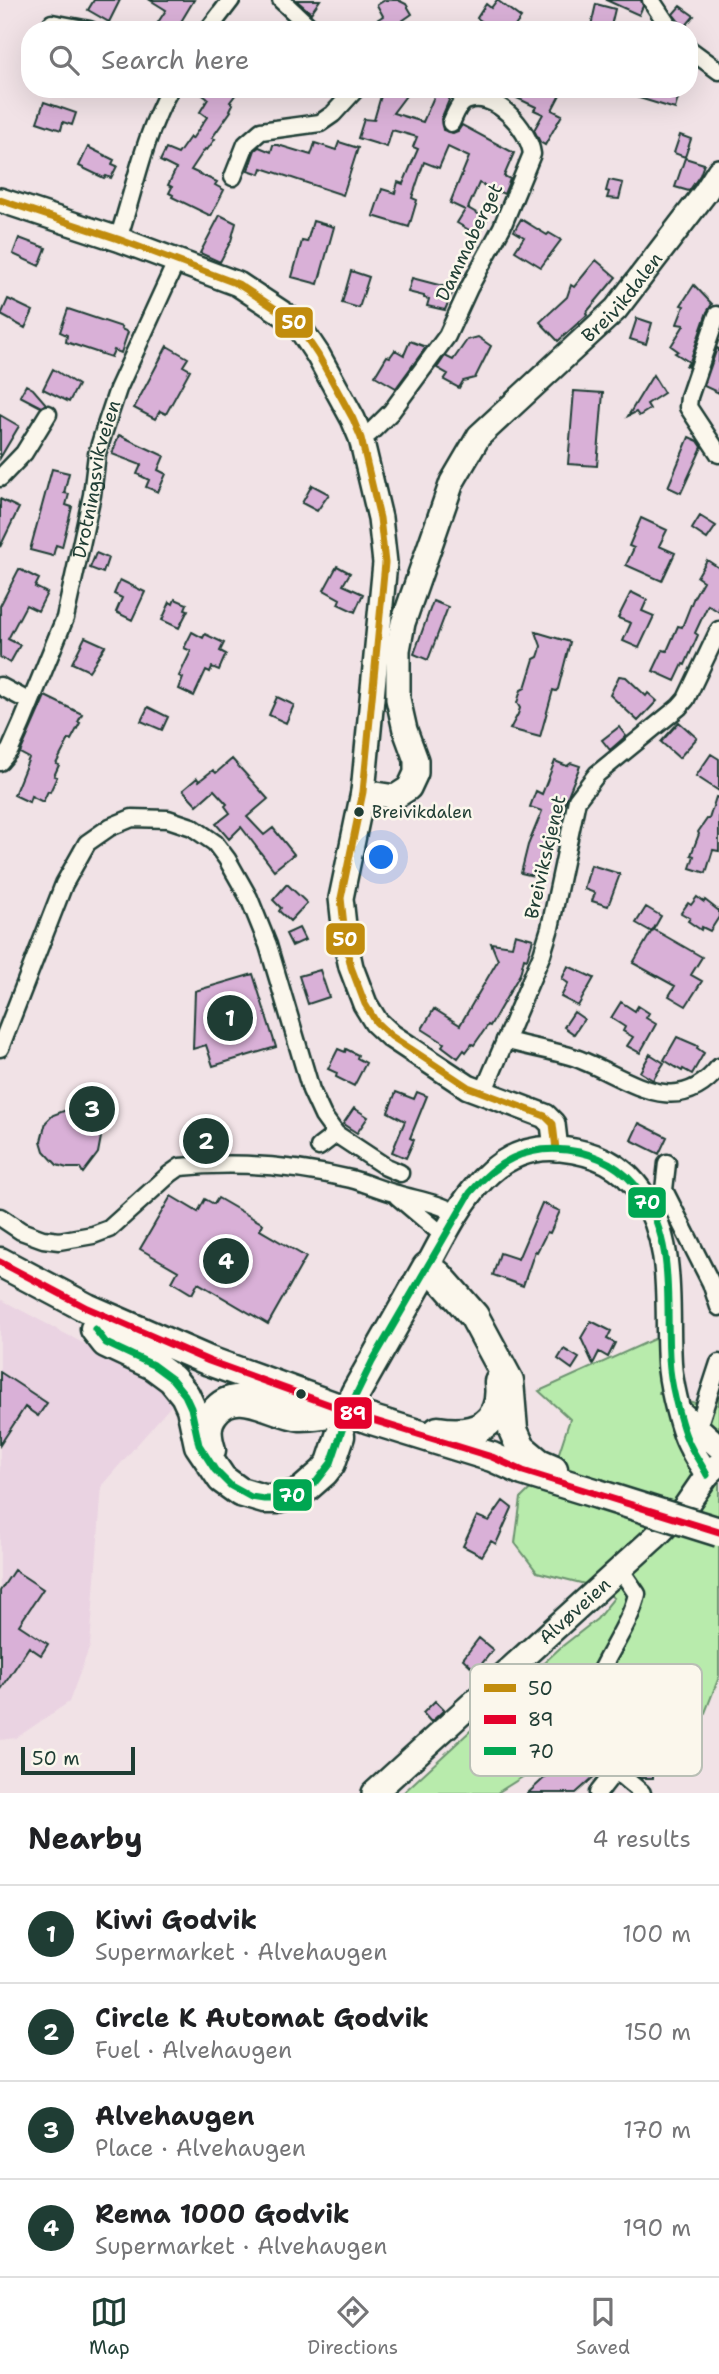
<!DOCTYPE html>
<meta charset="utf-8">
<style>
:root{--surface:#fff;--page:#f6f6f6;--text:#202124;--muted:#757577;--line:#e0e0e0;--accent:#1f3d34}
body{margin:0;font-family:"Shantell Sans",sans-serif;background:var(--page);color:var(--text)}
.scale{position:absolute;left:21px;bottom:18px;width:114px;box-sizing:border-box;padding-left:7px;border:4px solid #1f3d34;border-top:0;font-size:19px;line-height:24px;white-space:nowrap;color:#1f3d34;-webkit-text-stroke:5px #fbf7ec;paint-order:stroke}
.you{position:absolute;left:382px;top:858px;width:24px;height:24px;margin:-18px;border:5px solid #fff;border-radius:50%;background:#1a73e8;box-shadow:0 0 0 10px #1a73e833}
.badge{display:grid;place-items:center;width:46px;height:46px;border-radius:50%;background:var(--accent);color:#fff;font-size:23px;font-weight:700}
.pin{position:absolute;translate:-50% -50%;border:4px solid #fff;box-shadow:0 2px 7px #0006}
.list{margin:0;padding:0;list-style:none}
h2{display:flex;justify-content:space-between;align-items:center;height:91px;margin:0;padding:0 28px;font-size:30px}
h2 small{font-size:23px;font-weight:400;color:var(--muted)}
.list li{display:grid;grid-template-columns:46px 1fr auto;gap:21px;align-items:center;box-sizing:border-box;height:98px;padding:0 28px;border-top:2px solid var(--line)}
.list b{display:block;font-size:26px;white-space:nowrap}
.list p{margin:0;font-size:23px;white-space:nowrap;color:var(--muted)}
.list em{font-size:23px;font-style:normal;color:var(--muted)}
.icon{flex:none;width:38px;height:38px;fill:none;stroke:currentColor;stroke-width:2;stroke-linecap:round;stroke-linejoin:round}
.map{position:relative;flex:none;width:719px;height:1793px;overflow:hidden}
.search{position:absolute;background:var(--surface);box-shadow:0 7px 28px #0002;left:21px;right:21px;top:21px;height:77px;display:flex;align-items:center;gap:18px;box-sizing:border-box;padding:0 24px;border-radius:28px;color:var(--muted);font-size:26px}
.sheet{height:483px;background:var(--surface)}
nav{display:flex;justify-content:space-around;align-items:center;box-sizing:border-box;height:98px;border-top:2px solid var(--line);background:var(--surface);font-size:19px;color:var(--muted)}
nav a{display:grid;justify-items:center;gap:4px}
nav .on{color:var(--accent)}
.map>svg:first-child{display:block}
.built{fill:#ead3e2}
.green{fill:#b8ebac;stroke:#6c9470;stroke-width:2}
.building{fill:#d9b0d7;stroke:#1f3d34;stroke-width:2}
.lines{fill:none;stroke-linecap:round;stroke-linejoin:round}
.street-casing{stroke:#1f3d34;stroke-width:21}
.secondary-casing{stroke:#1f3d34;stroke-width:28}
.highway-casing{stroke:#1f3d34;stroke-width:33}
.street{stroke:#fbf7ec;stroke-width:16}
.secondary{stroke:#fbf7ec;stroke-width:23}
.highway{stroke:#fbf7ec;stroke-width:28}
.highway-bridge-casing{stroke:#1f3d34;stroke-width:33;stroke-linecap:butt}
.highway-bridge{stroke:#fbf7ec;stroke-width:28}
.bus-1-casing{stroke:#fbf7ec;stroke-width:12}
.bus-2-casing{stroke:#fbf7ec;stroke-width:12}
.bus-3-casing{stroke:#fbf7ec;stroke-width:12}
.bus-1{stroke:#c18c0d;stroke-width:7}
.bus-2{stroke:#e4002b;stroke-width:7}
.bus-3{stroke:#00a651;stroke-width:7}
.bus-dot{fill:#1f3d34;stroke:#fbf7ec;stroke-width:2.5}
.labels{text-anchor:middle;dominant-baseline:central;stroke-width:5;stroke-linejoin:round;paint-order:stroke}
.bus-label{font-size:17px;fill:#1f3d34;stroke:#fbf7ec;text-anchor:start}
.street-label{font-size:19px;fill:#1f3d34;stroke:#fbf7ec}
.key{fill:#fbf7ec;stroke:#b9bfb5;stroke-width:2}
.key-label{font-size:19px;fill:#1f3d34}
.line-badge{stroke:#fbf7ec;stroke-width:2.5}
.badge-label{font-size:19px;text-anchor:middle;font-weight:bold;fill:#fff}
</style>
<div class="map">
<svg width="719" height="1793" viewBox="0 0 719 1793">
<rect width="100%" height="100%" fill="#f1e2e6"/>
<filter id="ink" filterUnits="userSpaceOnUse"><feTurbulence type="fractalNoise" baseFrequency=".0143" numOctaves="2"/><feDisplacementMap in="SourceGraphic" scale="14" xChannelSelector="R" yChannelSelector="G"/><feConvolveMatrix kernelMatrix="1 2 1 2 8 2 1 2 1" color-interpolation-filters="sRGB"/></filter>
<g filter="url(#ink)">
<path class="built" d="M0 1299 94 1349 163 1381 176 1400 102 1485 90 1646 69 1702 16 1738 0 1740Z"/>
<path class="green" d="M654 1339 670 1344 659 1393 706 1406 719 1397V1677L699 1728 670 1685 598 1682 586 1737 497 1793H403L560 1648 597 1619 614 1598 597 1587 537 1572 515 1543 521 1498 555 1465 570 1419 539 1391Z"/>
<path class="building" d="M94 0H120L109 22 88 10Z
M150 0H194L176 30H153L166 10Z
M296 0H320L311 13Z
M385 0H398L406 4 412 14 389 30H361L383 16 377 5Z
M497 0 521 18 512 30H494L477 18 486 4 491 8Z
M606 0H641L643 6 639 15Z
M596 4 615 9 610 30H590Z
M680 6 694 16 684 28 673 14Z
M195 89H229L236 94 230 102 233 104 230 110 231 111 212 138 215 139 207 150 205 149 191 170 217 182 215 185 224 190 211 216 172 197 173 195 169 193 172 187 168 185 176 169 160 161 166 149 178 154 190 137 192 139 207 117 200 112 208 99Z
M383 89H411L393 113 423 122 436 92 450 98 441 119 443 130 453 133 458 131 462 125 514 153 504 176 510 179 504 194 479 183 468 208 487 219 478 235 457 223 465 210 450 203 469 157 448 147 439 168 424 162 412 198 417 200 409 227 373 216 382 189 395 193 398 182 403 184 418 149 413 147 417 137 392 130 387 147 358 138 364 119 374 120Z
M522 89H563L552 110 562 115 545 145 540 142 534 130 543 114 534 110 536 107 517 98Z
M621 89H651L678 98 675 109 620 92Z
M44 102 76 113 72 125 63 122 61 130 37 122Z
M680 135 691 139 685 157 674 153Z
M339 142 358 148 343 195 262 168 260 174 248 170 255 150 259 147 271 152 273 145H278L311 155 315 143 336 150Z
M88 147 114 160 112 164 117 166 111 178 106 176 104 178 79 166Z
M685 158 704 164 700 175 689 191 675 187Z
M609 180 623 183 619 199 607 198 609 192 606 191Z
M220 215 236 223 231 241 220 262 200 253Z
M521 219 547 235 549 233 561 240 541 267 515 251 524 237 514 231Z
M313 221 334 227 318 284 292 277 302 241 307 242Z
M19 238 46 248 39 266 13 254Z
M596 260 616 277 586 313 587 315 558 341 540 322 567 297 571 285 574 287Z
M351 271 369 277 359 308 342 303Z
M412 278 454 289 445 310 427 306 429 299 424 298V296L408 292Z
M694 285 712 304 707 312 688 367 686 366 689 362 675 353 678 351 671 346 684 325 677 324 684 306 681 305Z
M8 299 33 311 25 328 1 315Z
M68 309 122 327 121 329 128 332 121 353 114 350 111 357 66 342 67 335 60 332Z
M637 318 652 323 646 344 630 339Z
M478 337 491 346 475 378 463 381 459 388 444 380 448 374 437 368 445 356 453 360 467 340Z
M410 341 426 347 396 388 375 376 387 356 390 357 395 350 404 355Z
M167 346 188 358 183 366 190 370 166 414 160 411 155 419 134 408Z
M717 348 719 349V393L704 386Z
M53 369 78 385 69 402 43 389Z
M653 375 664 393 647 404 650 409 639 416 636 412 628 416Z
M26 385 33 389 46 404 41 407 20 396Z
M574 391 603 393 597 466 568 464Z
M0 415 19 426 0 458Z
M119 435 164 456 158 470 166 474 158 492 146 487 149 480 137 474 141 465 112 454Z
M689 437 698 441 702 447 681 493 668 487Z
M52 469 69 473 64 493 69 494 66 505 72 507 62 547 56 545 53 556 30 550Z
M312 485 329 494 317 511 302 503Z
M0 499 19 508 0 547Z
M700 516 716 526 707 539 692 529Z
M641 518 667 530 659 546 675 553 662 581 626 565 634 548 629 546Z
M96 553 108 558 103 573 90 568Z
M707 560 719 568V612L708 605 695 633 698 635 685 665 683 664 675 681 653 671 663 650 667 651 678 626 682 627 694 597 703 581 697 577Z
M337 566 350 573 343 585 363 594 355 612 338 604 340 599 324 590Z
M19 569 39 579 35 587 47 593 38 611 26 605 8 639 20 645 10 663 0 657V606Z
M120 580 145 592 132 620 116 612 122 598 114 594Z
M631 592 647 600 642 611 654 616 639 648 623 641 631 623 618 618Z
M175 599 187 604 185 609 188 610 179 628 162 620 170 602 173 604Z
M433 601 448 607 428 660 414 654Z
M192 632 203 638 205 634 224 643 220 651 226 654 219 670 212 667 210 672 206 670 194 696 179 689 183 678 179 676 191 651 184 648Z
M536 632 570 642 558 689 556 691 553 690 540 737 510 729 518 714 520 708 517 703 521 690 525 688 534 659 538 657 540 651 541 646Z
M85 637 105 646 89 671 72 663Z
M619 676 626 677 646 696 648 693 657 701 638 721 610 695Z
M45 696 82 714 78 722 80 723 71 740 69 739 56 764 59 765 54 776 57 777 50 792 48 791 43 802 31 796 29 802 14 795 29 758 20 753Z
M277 697 294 705 286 723 269 715Z
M148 707 168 717 162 730 141 721Z
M679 722 697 738 679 758 661 742Z
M619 727 626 736 610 750 602 740Z
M711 754 719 759V791L696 776Z
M232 759 268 799 247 817 264 835 273 828 294 854 274 870 241 827 229 839 216 824 230 813 225 806 227 804 214 790 197 805 183 790 197 778 199 781 213 770 216 773Z
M555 761 567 766 571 763 580 766 548 844 538 877 521 873 528 845 542 811 530 807 536 791 542 794Z
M716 797 719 798V851L713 850 706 873 690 868 694 856 691 855 699 834 698 832 707 819H709Z
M591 865 620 874 608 906 592 901 595 893 584 889Z
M287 884 307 903 290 921 279 911 281 908 273 900Z
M697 897 704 902 705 900 719 911V917L710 931 702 927 701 930 688 921 690 918 681 913 688 903 691 905Z
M646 907 661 916 652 932 636 923Z
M299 928 305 940 292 946 286 934Z
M653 929 702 957 691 975 702 981 686 1006 669 996 675 986 633 963Z
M515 934 533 939 527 959 524 958 520 974 490 1026 488 1025 474 1045 472 1044 466 1052 464 1050 458 1058 442 1046 444 1043 422 1029 434 1009 460 1025 498 960 491 943 512 946Z
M568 966 594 978 578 1006 561 997 568 983 562 979Z
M320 970 329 997 308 1004 299 976Z
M253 974 276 1047 213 1066 206 1045 193 1049 195 991Z
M621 1002 635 1011 638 1006 649 1013 646 1018 656 1024 640 1053 627 1046 633 1037 623 1031 625 1027 611 1018Z
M574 1012 584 1019 574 1034 564 1027Z
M677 1037 698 1046 697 1048 704 1053 692 1074 683 1069 682 1071 664 1060Z
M338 1049 345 1052 346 1049 358 1055 357 1058 366 1063 354 1086 336 1077 337 1073 328 1069Z
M650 1054 664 1063 653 1080 640 1072Z
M396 1092 414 1099 417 1092 427 1096 410 1138 414 1140 406 1158 392 1152 405 1121 388 1112Z
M354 1108 368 1117 357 1133 343 1124Z
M69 1109 85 1112 91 1116 100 1129 101 1137 98 1153 83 1173 80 1168H67L57 1165 44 1151 41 1141 46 1122 53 1115Z
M639 1123 667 1137 659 1154 631 1140Z
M195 1132H213V1149H195Z
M171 1196 198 1212 205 1199 214 1204 218 1198 263 1224 260 1230 306 1257 268 1324 198 1283 192 1294 172 1282 178 1271 140 1249Z
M542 1203 560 1211 550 1233 547 1232 537 1252 535 1251 523 1286 493 1275 500 1253 518 1259Z
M591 1321 611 1331 607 1339 615 1343 608 1357 599 1352 593 1364 581 1338Z
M564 1349 579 1358 572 1369 558 1359Z
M0 1372 47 1403 38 1416 25 1407 0 1445Z
M503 1501 512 1508 496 1544 491 1541 482 1556 463 1546 477 1516 489 1521Z
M14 1570 43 1589 19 1625 48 1644 41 1655 29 1647 0 1691V1591Z
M479 1638 493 1650 476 1671 463 1659Z
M657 1685 659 1747H653V1778H640L627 1766 626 1686Z
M435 1701 444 1710 431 1722 423 1713Z
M576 1749 597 1774 576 1793H528Z"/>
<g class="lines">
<g class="street-casing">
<g id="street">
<path d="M281 0 313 30"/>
<path d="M651 0 671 30"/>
<path d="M52 23 90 30"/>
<path d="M208 30 231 0"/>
<path d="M689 49 719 71"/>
<path d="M233 177 246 144 261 131 320 123 333 114 356 89"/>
<path d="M118 239C135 188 144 136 170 89"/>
<path d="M717 315 689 397 688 407 719 454"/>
<path d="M361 438 370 433 391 412 447 336 469 288 502 227 532 154C529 129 494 89 466 101 458 104 455 115 451 123"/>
<path d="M0 478 24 453 48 414"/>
<path d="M0 686 30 702"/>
<path id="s1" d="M0 762 10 750 22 723 65 618 92 495 97 454 104 431 118 389 177 260"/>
<path d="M505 1040C527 1047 551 1050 573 1057 623 1074 675 1124 719 1067"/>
<path d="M0 1048 64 884 87 843 110 827 132 818 168 819 192 827 215 843 227 859 249 898 268 945 311 1090 323 1116 336 1134 386 1167 400 1173"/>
<path d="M483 1093 542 954 550 928 577 800 597 774 679 707 686 699 719 630"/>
<path d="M319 1147 336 1134"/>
<path d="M667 1163 664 1190 711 1283 719 1307"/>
<path d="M398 1197 444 1236"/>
<path d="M0 1217 21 1231 43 1239 59 1241 93 1235 109 1229 170 1174 180 1167C237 1161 295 1166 351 1179 366 1183 381 1190 397 1194 417 1200 439 1203 457 1214"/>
<path d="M688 1432 697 1426 701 1418 719 1363"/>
<path d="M620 1569 637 1594C626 1645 561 1701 599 1752 610 1768 627 1780 642 1793"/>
<path d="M598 1793 616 1770"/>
</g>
</g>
<g class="secondary-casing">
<g id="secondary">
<path d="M0 200 118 239 238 284 288 317 300 328 318 355 353 419 361 438 380 518 385 563 363 792 341 898 346 944 351 967 365 1004 376 1022 391 1036 468 1087 545 1116 553 1124 556 1149"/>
<path id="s2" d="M363 792 395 797 409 788 416 773V760L405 730 398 699V650L403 623 452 482 479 436 616 309 705 193 719 171"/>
<path d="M427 1267C456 1214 488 1141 561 1149 596 1153 622 1164 642 1194 677 1247 665 1310 670 1370 672 1388 682 1432 691 1447 695 1457 702 1465 707 1475"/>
<path d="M681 1413 719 1447"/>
<path id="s3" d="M374 1793 654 1538 685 1507 707 1475 718 1465"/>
</g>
</g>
<g class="highway-casing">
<path id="highway" d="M0 1262 87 1308 209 1361 369 1419 492 1457 523 1471 598 1494
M95 1329 106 1343 153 1365 172 1379 185 1395 191 1408 199 1445 222 1479 240 1492 264 1499H277L300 1493 324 1472 331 1463 340 1436
M355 1394 427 1267 438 1275 474 1316 509 1381 513 1430 521 1448 539 1463 553 1469
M438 1431C475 1437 504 1425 499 1382
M211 1450C207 1437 205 1424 214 1413 236 1383 273 1413 301 1416 308 1416 316 1415 323 1414"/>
</g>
<use href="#street" class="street"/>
<use href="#secondary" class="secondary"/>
<use href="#highway" class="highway"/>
<g class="highway-bridge-casing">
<path id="highway-bridge" d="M598 1494 719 1532"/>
</g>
<use href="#highway-bridge" class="highway-bridge"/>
<g class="bus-1-casing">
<path id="bus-1" d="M0 200 118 239 238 284 288 317 300 328 318 355 353 419 361 438 380 518 385 563 363 792 341 898 346 944 351 967 365 1004 376 1022 391 1036 468 1087 545 1116 553 1124 556 1149"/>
</g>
<g class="bus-2-casing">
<path id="bus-2" d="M0 1262 87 1308 209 1361 369 1419 492 1457 523 1471 719 1532"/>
</g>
<g class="bus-3-casing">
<path id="bus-3" d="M95 1329 106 1343 153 1365 172 1379 185 1395 191 1408 199 1445 215 1470 231 1486 251 1497 264 1499H277L300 1493 317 1481 331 1463 350 1407 372 1362 470 1193C496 1162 526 1145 567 1150 599 1154 623 1167 642 1194 678 1247 664 1310 670 1370 672 1388 682 1432 691 1447 696 1457 702 1465 707 1475"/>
</g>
<use href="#bus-1" class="bus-1"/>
<use href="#bus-2" class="bus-2"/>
<use href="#bus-3" class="bus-3"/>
</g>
</g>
<g class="bus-dot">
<circle cx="359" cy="812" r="6"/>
<circle cx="301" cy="1394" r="6"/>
</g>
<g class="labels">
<g class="bus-label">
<text x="372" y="812">Breivikdalen</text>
</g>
<g class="street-label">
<text transform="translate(469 242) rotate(-64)">Dammaberget</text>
<text stroke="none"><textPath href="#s2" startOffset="621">Breivikdalen</textPath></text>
<text stroke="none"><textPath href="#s1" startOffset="301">Drotningsvikveien</textPath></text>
<text transform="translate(545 857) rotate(-77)">Breivikskjenet</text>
<text stroke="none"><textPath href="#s3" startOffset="271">Alvøveien</textPath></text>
</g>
</g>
<rect x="470" y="1664" width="232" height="112" rx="10" class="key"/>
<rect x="484" y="1684" width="32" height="8" fill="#c18c0d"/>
<rect x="484" y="1715" width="32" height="9" fill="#e4002b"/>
<rect x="484" y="1747" width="32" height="8" fill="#00a651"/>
<g class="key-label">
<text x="528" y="1695">50</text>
<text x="528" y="1726">89</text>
<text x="528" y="1758">70</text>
</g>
<g class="line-badge">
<rect x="274" y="306" width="40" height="33" rx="7" fill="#c18c0d"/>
<rect x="325" y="922" width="41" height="34" rx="7" fill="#c18c0d"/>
<rect x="627" y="1186" width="40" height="33" rx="7" fill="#00a651"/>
<rect x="333" y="1396" width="40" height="34" rx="7" fill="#e4002b"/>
<rect x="272" y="1478" width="41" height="34" rx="7" fill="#00a651"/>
</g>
<g class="badge-label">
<text x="294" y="329">50</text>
<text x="345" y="946">50</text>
<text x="647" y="1209">70</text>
<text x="353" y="1420">89</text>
<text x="292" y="1502">70</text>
</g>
</svg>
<div class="scale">50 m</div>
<div class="you"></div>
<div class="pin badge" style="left:230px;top:1018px">1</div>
<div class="pin badge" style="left:206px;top:1141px">2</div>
<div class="pin badge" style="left:92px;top:1109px">3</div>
<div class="pin badge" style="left:226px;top:1261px">4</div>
<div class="search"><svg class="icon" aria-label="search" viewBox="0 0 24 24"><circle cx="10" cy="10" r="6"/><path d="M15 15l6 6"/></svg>Search here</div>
</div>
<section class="sheet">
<h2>Nearby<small>4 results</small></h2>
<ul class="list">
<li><span class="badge">1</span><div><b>Kiwi Godvik</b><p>Supermarket · Alvehaugen</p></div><em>100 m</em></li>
<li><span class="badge">2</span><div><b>Circle K Automat Godvik</b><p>Fuel · Alvehaugen</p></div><em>150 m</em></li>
<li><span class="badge">3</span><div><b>Alvehaugen</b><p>Place · Alvehaugen</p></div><em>170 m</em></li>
<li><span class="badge">4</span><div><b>Rema 1000 Godvik</b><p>Supermarket · Alvehaugen</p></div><em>190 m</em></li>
</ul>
</section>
<nav>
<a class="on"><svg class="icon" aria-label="map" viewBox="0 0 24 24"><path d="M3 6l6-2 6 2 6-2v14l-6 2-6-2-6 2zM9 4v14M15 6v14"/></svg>Map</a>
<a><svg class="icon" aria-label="directions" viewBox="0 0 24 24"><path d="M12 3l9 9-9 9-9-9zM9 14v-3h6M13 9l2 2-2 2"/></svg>Directions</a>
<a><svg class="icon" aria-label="saved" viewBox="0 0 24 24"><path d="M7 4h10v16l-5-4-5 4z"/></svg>Saved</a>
</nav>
